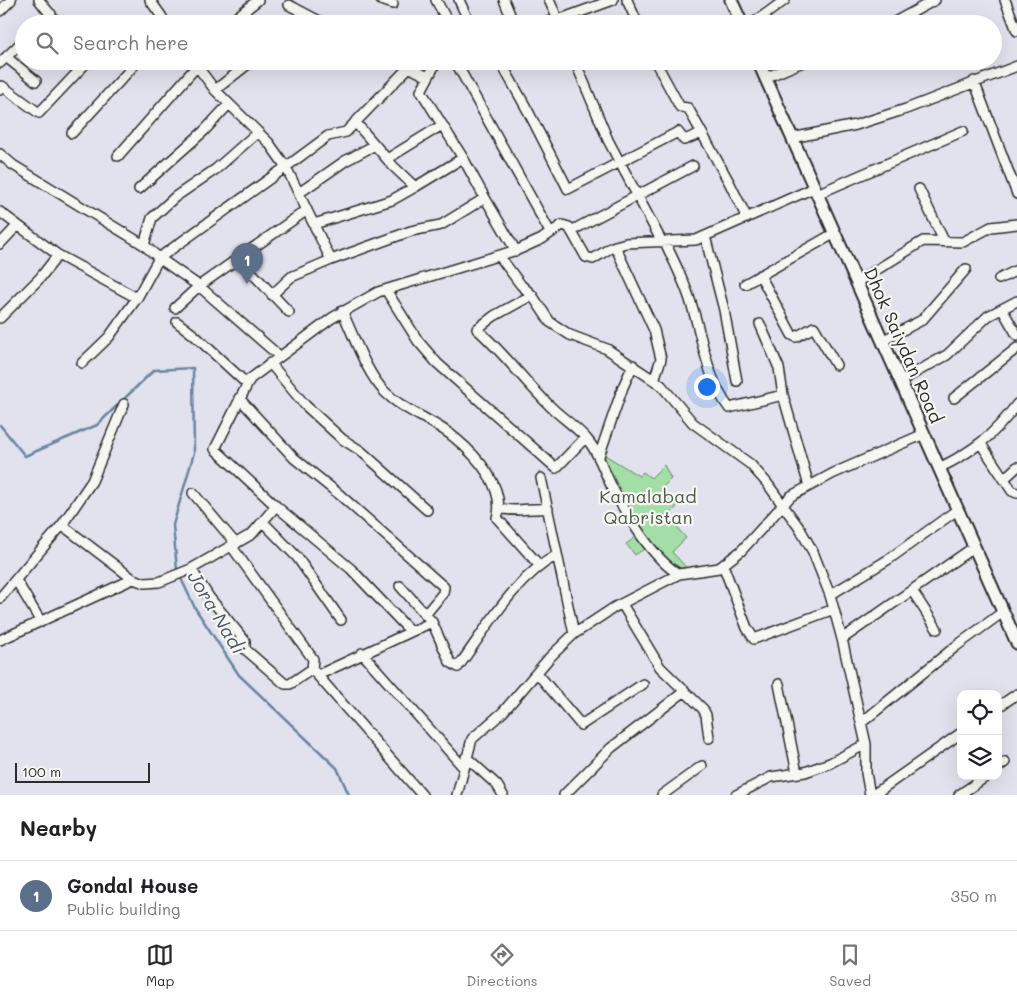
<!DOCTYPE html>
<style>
:root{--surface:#fff;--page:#f6f6f6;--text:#202124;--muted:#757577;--line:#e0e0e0;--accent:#2b2b2b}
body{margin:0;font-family:Mali,sans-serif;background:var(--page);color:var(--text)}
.controls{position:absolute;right:15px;bottom:15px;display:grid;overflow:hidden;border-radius:10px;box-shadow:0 5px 20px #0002}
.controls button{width:45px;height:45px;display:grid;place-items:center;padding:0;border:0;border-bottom:1px solid var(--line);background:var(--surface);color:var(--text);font:25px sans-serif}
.scale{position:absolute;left:15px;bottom:12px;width:135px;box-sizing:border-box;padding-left:5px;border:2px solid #2b2b2b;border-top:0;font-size:14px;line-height:18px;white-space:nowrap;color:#2b2b2b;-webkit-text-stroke:4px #f6f6f2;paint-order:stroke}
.you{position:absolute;left:706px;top:386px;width:18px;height:18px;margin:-12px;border:4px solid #fff;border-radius:50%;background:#1a73e8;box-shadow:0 0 0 8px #1a73e833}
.badge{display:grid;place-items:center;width:32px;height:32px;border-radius:50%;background:var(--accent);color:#fff;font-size:16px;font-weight:700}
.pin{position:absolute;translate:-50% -41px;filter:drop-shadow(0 1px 2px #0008)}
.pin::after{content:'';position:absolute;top:26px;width:18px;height:15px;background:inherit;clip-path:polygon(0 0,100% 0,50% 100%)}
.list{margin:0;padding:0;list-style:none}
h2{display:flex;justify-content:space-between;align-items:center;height:65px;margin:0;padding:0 20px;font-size:21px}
h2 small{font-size:16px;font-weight:400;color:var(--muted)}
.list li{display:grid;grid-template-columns:32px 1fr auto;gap:15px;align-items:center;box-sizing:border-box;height:70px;padding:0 20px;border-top:1px solid var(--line)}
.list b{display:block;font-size:19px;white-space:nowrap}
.list p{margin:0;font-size:16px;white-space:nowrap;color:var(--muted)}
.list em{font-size:16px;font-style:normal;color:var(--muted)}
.icon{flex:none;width:28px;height:28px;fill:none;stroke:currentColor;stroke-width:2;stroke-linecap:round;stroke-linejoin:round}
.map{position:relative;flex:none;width:1017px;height:795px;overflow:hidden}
.search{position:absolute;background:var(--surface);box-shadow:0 5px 20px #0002;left:15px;right:15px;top:15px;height:55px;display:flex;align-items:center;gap:12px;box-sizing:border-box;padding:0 18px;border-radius:28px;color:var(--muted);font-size:19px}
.sheet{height:135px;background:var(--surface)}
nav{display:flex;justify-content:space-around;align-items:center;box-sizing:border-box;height:70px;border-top:1px solid var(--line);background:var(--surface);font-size:14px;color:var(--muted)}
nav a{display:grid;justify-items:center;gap:2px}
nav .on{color:var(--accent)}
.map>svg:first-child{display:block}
.green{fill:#a2dea5;stroke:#668468}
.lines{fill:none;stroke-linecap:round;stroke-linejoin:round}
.stream{stroke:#67859e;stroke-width:2.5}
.minor-casing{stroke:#2b2b2b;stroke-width:12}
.secondary-casing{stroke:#2b2b2b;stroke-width:15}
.minor{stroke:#f6f6f2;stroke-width:9}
.secondary{stroke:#f6f6f2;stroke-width:11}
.labels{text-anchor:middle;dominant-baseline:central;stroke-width:4.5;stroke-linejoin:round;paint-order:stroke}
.street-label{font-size:18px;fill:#2b2b2b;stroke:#f6f6f2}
.park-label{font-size:18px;fill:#49584a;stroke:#f6f6f2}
.water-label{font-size:19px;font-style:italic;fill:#495865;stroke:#f6f6f2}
</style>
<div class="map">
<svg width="1017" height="795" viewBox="0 0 1017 795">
<rect width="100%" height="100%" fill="#e2e2ee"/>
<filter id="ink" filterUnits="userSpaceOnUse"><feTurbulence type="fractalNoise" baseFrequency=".02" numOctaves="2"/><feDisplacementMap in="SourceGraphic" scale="10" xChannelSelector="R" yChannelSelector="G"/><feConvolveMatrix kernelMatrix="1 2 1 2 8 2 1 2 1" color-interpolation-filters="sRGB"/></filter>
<g filter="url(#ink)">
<path class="green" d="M605 455 639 476 643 472 651 478 664 465 671 479 661 489 679 504 668 517 686 538 672 552 686 567 675 572 649 546 635 555 626 544 640 534 602 462Z"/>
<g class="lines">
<path class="stream" d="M0 425 25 456 97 425 154 370 193 368 194 453 173 525 177 570 195 608 239 675 337 768 349 795"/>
<g class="minor-casing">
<path id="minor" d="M39 0 58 24
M150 0 162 17
M381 0 393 4
M436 0 449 24
M459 0 470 24
M504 0 514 24
M549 0 560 24
M627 0 638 24
M1005 0 1017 31
M289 5 325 24
M0 11 11 0
M41 24 51 14
M228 24 258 0
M298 24 308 15
M537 24 558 20 613 0
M752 24 785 0
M891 24 935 0
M6 57 36 81
M252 61 215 90 269 143 286 167 328 136 346 132 409 67
M397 61 428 77
M437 61 421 91 463 158
M455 61 550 232
M500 61 528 111 568 189 678 132 684 140 702 133
M575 61 608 140 662 242
M655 61 680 107 688 108 729 182 747 218
M0 63 24 40
M765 78 805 61
M974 81 1017 194
M0 90 2 86 39 113 88 61
M72 133 138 61
M792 138 856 125 906 109 1017 66
M375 145 393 166 415 187 463 158 485 198
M0 154 13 165 144 245
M118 156 197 66 215 90
M387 159 442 125
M139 189 204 131 229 104
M919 189 944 241
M299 193 345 161 375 145 355 122
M817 194 963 131
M0 212 58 255 137 298
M314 224 392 200 415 187
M571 231 693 166
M705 236 724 310 737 381
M665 242C674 262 685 282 691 303 703 339 706 377 729 408L783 395
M0 244 17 226
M615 246 654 330 661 359 654 380
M500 257 521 285 532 295 550 322 570 335 607 349 661 385 693 423 750 464 767 483 800 529 813 552 830 595 842 639 866 744V773L870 795
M238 258 289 312
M760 275 792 335 796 337 814 327 836 365
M999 279 1017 270
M857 282 923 241 963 242 991 227 1017 224
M745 284 835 233
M386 290 418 341 437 363 556 468 585 438
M272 295 291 277 331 260
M532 295 494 316 477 329C504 353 525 382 551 407 563 419 580 429 590 443 601 458 605 475 614 491 627 516 654 560 679 574
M175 308 199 286 307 210
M1002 309 1017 335
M342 311C354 336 366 373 385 392 405 412 434 420 455 438 477 456 506 488 497 518L539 565
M0 318 40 278 58 255
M177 322 194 335 246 383
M760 324 779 368 783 395 809 486
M882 341 922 320 966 269
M278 355 199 286 159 258 286 167 331 260 411 231 441 225 485 198 516 251
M82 363 109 337 137 298 159 258 144 245 152 218 175 197 216 169 258 132
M270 363 305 405 342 439 361 451 427 510
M900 381 947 355 988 316 1017 301
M239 398 294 458 340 495 444 587 443 593 425 615
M954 398 1017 348
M981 444 1012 491 1017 493
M599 456 623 387 633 365
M939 468C974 451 994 435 1017 404
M541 478 574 634
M1005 478 1017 467
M193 493 236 544
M500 508C513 513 533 507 548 509
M263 522 297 557 341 620
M62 525 133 579
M723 565 747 628 754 639 834 609
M191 569 209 597 245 641V649L285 684H290L312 669 313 659 232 547
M16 580 41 622
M400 586 432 622 450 662 458 667C487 628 514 578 557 555
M913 592 937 629
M830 595 889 559 957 510
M0 598 62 525 92 481 124 404
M622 604 660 667 703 709 706 715 709 738
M410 631 351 569 276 506 215 449 250 379 332 318 378 292 520 249 542 239 562 225 569 227 586 257 593 259 612 247 626 243 696 240 814 188
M842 639 974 547
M0 640 133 579 145 583 159 582 191 569 252 534 276 506
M362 653 464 768
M312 669 422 795
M537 673 581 725 643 684
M318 675 432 622
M779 684 797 773
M998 707 1017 694
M861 723 955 647 1003 612
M466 757 497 785 503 795
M998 767 1005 762
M457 795 472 739 503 712 550 657 574 634 615 607 679 574 719 568 741 551 791 496 834 473 924 434
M564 795 611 748 685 691
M662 795 702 766
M736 795 771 777 805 772 830 763 866 744
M873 795 961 733
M959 795 987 776"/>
</g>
<g class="secondary-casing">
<path id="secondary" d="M731 0 742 24
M758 61 1017 643"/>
</g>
<use href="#minor" class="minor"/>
<use href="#secondary" class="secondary"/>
</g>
</g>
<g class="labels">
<g class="street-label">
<text transform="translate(904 345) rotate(66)">Dhok Saiydan Road</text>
</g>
<g class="park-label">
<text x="648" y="496">Kamalabad<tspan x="648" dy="21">Qabristan</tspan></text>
</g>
<g class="water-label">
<text transform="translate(217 612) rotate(59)">Jora Nadi</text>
</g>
</g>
</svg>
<div class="controls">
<button><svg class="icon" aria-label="locate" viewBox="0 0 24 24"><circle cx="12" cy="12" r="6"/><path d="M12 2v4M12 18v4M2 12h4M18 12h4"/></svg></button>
<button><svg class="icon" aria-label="layers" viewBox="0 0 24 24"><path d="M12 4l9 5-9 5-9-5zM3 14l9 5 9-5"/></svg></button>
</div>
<div class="scale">100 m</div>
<div class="you"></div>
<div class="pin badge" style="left:247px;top:284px;background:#5c6f8a">1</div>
<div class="search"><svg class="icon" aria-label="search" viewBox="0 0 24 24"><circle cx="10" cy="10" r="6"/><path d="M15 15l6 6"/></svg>Search here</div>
</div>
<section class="sheet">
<h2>Nearby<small></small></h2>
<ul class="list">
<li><span class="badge" style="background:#5c6f8a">1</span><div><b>Gondal House</b><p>Public building</p></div><em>350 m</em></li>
</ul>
</section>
<nav>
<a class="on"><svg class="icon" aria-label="map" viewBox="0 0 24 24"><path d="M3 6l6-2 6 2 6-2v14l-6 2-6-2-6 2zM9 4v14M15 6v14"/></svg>Map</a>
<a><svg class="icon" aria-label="directions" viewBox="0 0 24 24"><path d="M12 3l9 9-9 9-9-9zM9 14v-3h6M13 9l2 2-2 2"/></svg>Directions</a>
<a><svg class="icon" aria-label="saved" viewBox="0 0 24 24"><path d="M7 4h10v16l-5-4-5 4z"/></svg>Saved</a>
</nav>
